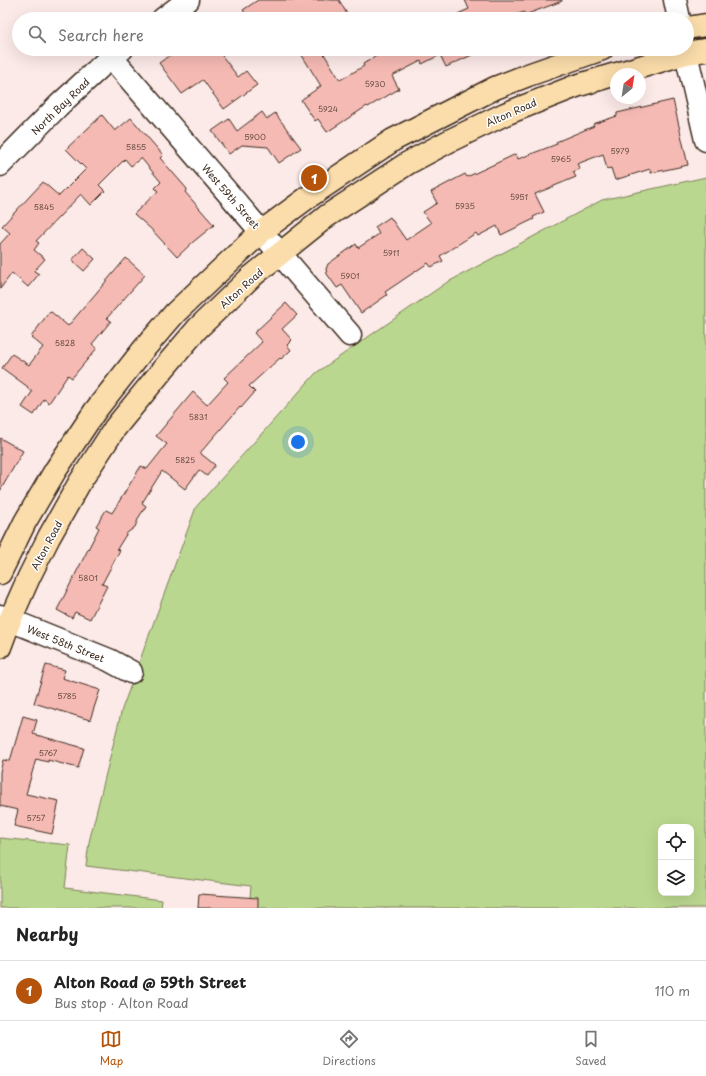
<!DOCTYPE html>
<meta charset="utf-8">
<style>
:root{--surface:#fff;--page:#f6f6f6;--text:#222;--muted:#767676;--line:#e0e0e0;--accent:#b45309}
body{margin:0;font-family:"Playpen Sans",sans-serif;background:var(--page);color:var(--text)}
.controls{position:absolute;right:12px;bottom:12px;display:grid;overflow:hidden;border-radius:8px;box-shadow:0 4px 16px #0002}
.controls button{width:36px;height:36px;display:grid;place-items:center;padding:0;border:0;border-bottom:1px solid var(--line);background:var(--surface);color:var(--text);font:20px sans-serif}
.compass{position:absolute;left:610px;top:68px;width:36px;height:36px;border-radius:50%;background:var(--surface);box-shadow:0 4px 16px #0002;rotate:30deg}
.you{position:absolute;left:298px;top:442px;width:14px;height:14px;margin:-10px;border:3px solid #fff;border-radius:50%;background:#1a73e8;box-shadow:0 0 0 6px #1a73e833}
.badge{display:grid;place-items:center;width:26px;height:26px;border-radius:50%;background:var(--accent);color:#fff;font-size:13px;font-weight:700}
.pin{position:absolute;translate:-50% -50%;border:2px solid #fff;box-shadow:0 1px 4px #0006}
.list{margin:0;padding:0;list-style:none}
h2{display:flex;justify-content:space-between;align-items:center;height:52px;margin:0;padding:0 16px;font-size:17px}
h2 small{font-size:13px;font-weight:400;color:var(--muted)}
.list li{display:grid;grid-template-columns:26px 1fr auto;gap:12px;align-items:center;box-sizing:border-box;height:60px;padding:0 16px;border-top:1px solid var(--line)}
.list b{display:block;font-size:15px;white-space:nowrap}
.list p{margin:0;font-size:13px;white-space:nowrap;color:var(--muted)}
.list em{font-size:13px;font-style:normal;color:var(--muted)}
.icon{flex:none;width:22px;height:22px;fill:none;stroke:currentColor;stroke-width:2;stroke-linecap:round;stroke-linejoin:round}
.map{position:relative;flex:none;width:706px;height:908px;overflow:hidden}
.search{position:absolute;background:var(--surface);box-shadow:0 4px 16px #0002;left:12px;right:12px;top:12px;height:44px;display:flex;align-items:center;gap:10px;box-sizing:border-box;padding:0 14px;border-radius:22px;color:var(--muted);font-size:15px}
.sheet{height:112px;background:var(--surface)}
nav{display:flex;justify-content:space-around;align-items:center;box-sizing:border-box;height:56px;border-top:1px solid var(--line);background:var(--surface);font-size:11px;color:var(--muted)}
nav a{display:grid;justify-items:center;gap:2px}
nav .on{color:var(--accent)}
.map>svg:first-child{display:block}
.green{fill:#bad78f;stroke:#7a8056;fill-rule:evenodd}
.building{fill:#f6bab4;stroke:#3b2a1e}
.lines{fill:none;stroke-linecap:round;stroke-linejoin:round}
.minor-casing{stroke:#3b2a1e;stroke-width:25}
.major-casing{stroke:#3b2a1e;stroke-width:25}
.minor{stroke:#fff;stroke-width:22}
.major{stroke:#fbddab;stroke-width:22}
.labels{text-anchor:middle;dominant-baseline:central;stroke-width:3;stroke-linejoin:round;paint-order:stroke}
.number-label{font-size:8px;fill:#6a4e44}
.street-label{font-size:10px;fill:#3b2a1e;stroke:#fff}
</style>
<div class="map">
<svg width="706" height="908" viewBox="0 0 706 908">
<rect width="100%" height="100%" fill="#fceae8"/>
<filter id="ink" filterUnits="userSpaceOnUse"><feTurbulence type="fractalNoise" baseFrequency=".025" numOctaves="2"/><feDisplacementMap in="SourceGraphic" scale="8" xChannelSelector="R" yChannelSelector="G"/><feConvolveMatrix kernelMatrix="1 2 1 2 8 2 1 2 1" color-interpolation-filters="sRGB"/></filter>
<g filter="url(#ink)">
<path class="green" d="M706 177V908H249L251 886 86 866 89 842 122 709 196 507 316 373 446 283 602 200ZM661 827H691V893H661Z
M0 838 70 845 65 888 162 900 161 908H0Z"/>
<path class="building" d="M258 0H339L347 14 338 19H249L243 10Z
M465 0H562V1L525 15 524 12 505 19H446L469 9Z
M179 49H217L238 77 246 71 257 85 224 109 203 80 182 94 159 63Z
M298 49H321L340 80 364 66 363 64 388 49H485L446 67 440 55 422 64 421 61 392 76 399 89 368 107 367 106 327 132 318 119 315 121 301 100 321 86Z
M673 100 688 165 651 173 650 169 615 180 611 168 607 169 603 154 577 164 580 169 573 172 576 177 535 194 544 212 533 217 534 219 501 235 497 226 478 236 476 233 440 256 443 261 431 267 428 263 385 292 387 295 361 313 342 285 337 288 327 274 326 269 328 264 356 244 358 248 379 234 375 227 390 217 406 240 431 223 423 212 437 203 431 192 465 174 467 177 516 154 518 159 557 144 556 142 594 126 593 124 617 116V113Z
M262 112 267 119 275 113 301 148 279 163 268 147 242 145 229 154 212 131 229 119 237 131Z
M102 115 115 131 131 118 163 155 160 158 187 189 185 192 214 225 193 242 177 257 151 229 134 214 158 191 155 188 161 182 141 158 131 166 125 159 99 185 105 191 91 205 81 194 36 241 39 243 34 250 45 259 34 271 39 274 28 287 12 273 0 289V244L10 233 2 226 43 182 59 196 86 169 66 149Z
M83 248 95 259 84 271 72 260Z
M126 258 145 275 107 318 111 321 92 344 97 348 72 378 68 375 49 403 44 399 34 415 22 407 32 392 27 388 28 387 2 368 12 354 29 365 43 347 31 337 50 311 68 326Z
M286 303 297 315 282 329 292 340 287 345 291 350 281 359 280 358 249 386 255 392 241 408 240 407 200 453 215 465 207 476 199 470 185 489 162 471 142 503 146 506 139 517 135 527 127 533 117 549 120 550 102 584 107 586 90 619 75 612 72 618 57 610 99 528 96 526 106 510 112 513 141 466 147 469 167 444 156 436 193 392 207 405 228 382 224 378 262 342 254 333Z
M0 438 23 451 0 491Z
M46 665 65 670 62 678 100 690 90 720 34 703Z
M23 716 37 720 33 734 84 748 78 768 48 760V762L36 759 26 794 59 801 52 834 14 826 18 810 0 806V772L3 760 10 761Z
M199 894 258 898V908H198Z"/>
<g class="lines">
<g class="minor-casing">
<path id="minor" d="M675 0 679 19
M163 19 188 0
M685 49 706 140
M111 57 350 335
M0 165 58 106 111 57 122 49
M0 616 109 660 131 672"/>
</g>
<g class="major-casing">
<path id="major" d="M687 28 706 25
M617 74 686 53 706 50
M0 573 25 522 55 471 95 411 143 350 175 313 232 259 261 232 311 195 393 140 495 88 528 75 602 49
M0 647 10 620 29 577 49 537 80 482 115 428 164 368 198 328 251 277 327 216 408 163 451 140 505 114 576 86 616 74"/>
</g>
<use href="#minor" class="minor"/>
<use href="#major" class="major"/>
</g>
</g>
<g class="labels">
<g class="number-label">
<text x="375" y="84">5930</text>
<text x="328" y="109">5924</text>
<text x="255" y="137">5900</text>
<text x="136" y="147">5855</text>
<text x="620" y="151">5979</text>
<text x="561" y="159">5965</text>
<text x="519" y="197">5951</text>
<text x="465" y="206">5935</text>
<text x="44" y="207">5845</text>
<text x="391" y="253">5911</text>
<text x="350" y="276">5901</text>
<text x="65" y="343">5828</text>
<text x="198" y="417">5831</text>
<text x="185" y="460">5825</text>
<text x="88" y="578">5801</text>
<text x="67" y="696">5785</text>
<text x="48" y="753">5767</text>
<text x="36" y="818">5757</text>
</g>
<g class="street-label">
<text transform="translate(60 106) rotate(-44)">North Bay Road</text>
<text transform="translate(511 112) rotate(-24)">Alton Road</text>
<text transform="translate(231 196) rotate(49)">West 59th Street</text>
<text transform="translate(241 288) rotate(-42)">Alton Road</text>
<text transform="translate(46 545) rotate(-62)">Alton Road</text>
<text transform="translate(66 643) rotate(22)">West 58th Street</text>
</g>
</g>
</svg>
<div class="controls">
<button><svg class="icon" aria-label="locate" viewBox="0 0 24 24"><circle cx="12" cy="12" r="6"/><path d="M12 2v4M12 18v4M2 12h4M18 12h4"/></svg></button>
<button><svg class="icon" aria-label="layers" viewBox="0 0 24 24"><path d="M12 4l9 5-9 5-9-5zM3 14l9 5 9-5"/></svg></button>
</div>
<svg class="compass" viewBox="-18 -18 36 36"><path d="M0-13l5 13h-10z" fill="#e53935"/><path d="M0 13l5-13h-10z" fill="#767676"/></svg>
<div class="you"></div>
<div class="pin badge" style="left:314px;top:178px">1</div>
<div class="search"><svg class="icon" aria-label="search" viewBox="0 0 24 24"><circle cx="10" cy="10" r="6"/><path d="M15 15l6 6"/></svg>Search here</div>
</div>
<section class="sheet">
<h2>Nearby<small></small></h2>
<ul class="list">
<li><span class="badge">1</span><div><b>Alton Road @ 59th Street</b><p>Bus stop · Alton Road</p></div><em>110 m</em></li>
</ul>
</section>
<nav>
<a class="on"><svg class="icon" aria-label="map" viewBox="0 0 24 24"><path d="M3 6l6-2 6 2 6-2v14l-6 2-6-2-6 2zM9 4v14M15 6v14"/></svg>Map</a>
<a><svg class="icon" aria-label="directions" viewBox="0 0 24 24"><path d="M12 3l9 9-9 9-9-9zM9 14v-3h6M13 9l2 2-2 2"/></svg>Directions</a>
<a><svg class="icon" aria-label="saved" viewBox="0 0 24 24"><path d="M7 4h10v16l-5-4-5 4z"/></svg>Saved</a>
</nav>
